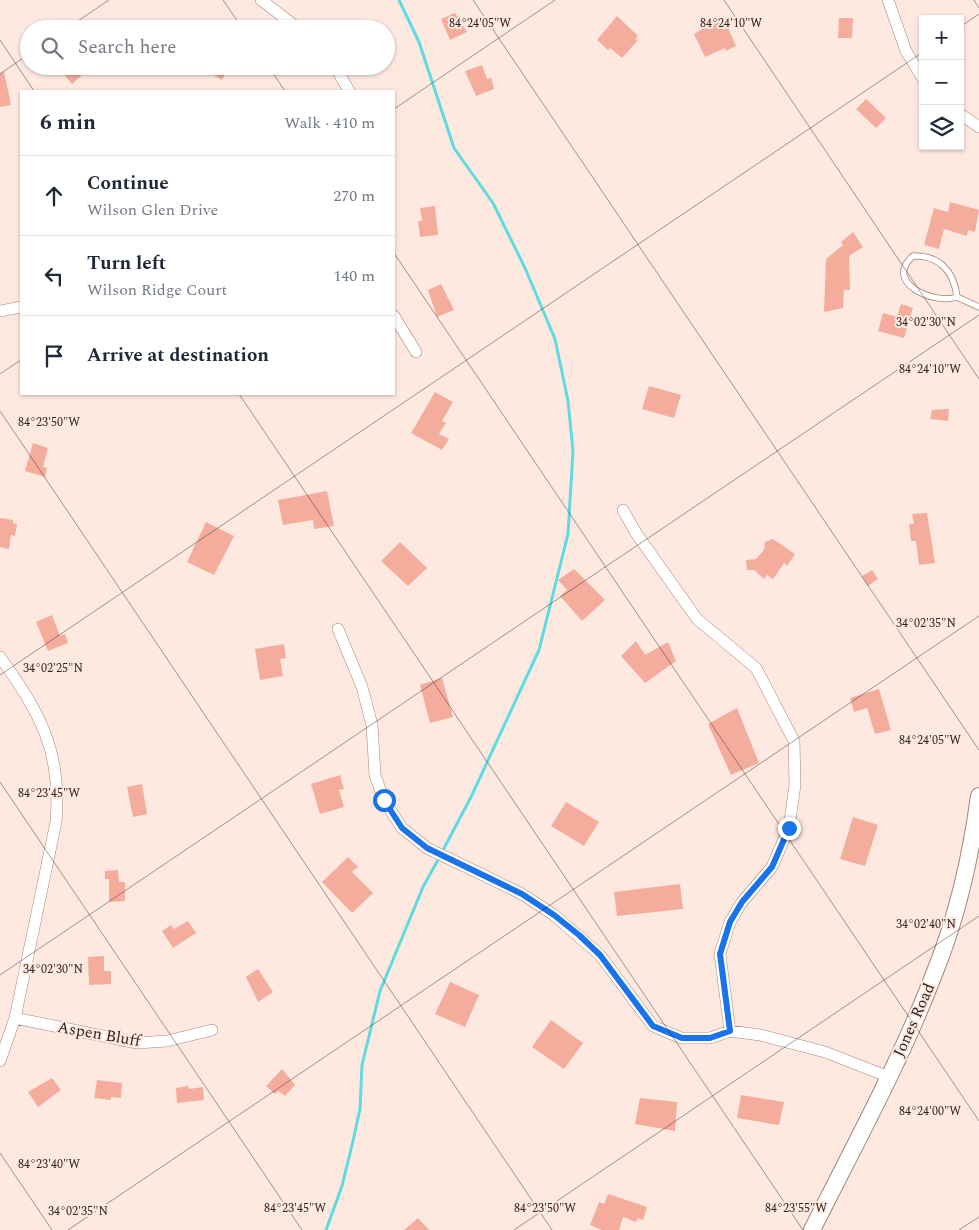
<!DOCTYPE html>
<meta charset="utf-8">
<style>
:root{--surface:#fff;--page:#f2f2f3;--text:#1f2937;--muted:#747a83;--line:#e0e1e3}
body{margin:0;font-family:Spectral,serif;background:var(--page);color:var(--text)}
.controls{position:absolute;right:15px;top:15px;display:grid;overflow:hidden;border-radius:0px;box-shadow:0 1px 4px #0004}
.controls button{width:45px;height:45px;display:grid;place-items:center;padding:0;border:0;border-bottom:1px solid var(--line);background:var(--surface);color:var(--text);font:25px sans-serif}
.stop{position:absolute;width:15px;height:15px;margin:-11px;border:4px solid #1a73e8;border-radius:50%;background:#fff}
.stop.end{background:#1a73e8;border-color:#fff;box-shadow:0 1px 5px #0008}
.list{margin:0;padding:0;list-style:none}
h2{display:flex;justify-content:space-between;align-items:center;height:65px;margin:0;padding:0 20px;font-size:21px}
h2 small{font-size:16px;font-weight:400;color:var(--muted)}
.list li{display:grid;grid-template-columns:32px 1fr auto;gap:15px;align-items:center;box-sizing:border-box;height:80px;padding:0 20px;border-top:1px solid var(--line)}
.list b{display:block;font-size:19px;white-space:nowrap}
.list p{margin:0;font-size:16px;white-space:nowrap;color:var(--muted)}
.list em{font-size:16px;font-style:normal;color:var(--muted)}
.icon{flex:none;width:28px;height:28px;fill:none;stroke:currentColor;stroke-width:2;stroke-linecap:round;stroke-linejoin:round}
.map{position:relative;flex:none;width:979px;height:1230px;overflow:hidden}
.search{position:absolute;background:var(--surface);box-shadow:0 1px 4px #0004;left:20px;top:20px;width:375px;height:55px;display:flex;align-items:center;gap:12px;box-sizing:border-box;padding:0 18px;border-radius:28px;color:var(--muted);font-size:19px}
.panel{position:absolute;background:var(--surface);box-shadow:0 1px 4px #0004;left:20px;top:90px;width:375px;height:305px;border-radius:0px}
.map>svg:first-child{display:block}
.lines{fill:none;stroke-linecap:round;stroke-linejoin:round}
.stream{stroke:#60dae1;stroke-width:3}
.building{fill:#f4ad9c}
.lane-casing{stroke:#a58678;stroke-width:7}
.street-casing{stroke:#a58678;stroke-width:12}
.secondary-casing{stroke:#a58678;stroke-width:18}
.lane{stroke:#fff;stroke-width:5.5}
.street{stroke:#fff;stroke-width:11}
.secondary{stroke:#fff;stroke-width:16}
.route{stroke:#1a73e8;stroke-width:6}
.ticks{fill:none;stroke:#30241e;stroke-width:1;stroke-opacity:0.45}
.labels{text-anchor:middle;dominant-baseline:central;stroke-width:4;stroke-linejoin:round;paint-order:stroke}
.street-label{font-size:16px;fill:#30241e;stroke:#fee9e0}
.ticks-label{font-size:12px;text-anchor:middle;fill:#30241e;stroke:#fee9e0;stroke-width:4;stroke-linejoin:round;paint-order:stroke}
</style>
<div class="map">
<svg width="979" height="1230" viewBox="0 0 979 1230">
<rect width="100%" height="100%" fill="#fee9e0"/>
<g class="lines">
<path class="stream" d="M399 0 419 42 454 148 493 203 525 268 555 339 568 401 573 451 568 534 539 650 471 797 442 852
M326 1230 342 1186 353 1141 360 1109 362 1065 380 991 423 887 439 858"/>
</g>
<path class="building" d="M455 13 467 32 450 40 441 19Z
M617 16 638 36 635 39 638 40 622 58 610 48 608 50 597 40Z
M723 16 736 46 726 51 725 48 705 57 694 34Z
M839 18H853L852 38H838Z
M482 65 487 79 491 78 494 89 476 96 465 71Z
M67 66H92L72 84 61 71Z
M198 66H230L222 80Z
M4 72 11 105 0 107V73Z
M866 99 886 118 876 128 856 109Z
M950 202 979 210 975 232 968 230 967 236 944 229 939 249 924 245 934 208 948 212Z
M435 206 438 235 420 237 418 221H422L420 208Z
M853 232 863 247 849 256 850 290H844L843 308 824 312 826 259 843 245 841 242Z
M441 284 454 310 437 317 428 290Z
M901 304 913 308 904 338 878 331 883 313 897 317Z
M649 386 681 395 674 418 642 409Z
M435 392 453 402 442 421 446 423 439 434 449 439 442 450 411 433Z
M949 409 948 421 930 419 932 410Z
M33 443 48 448 43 467 47 468 45 477 25 471Z
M327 491 334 526 314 529 313 520 283 525 278 500Z
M927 513 935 563 919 565 916 541H911L909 524H914L912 514Z
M0 518 13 520V523L17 524 15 536 11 535 9 549 0 547Z
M206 522 234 536 214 575 187 562Z
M773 539 795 554 787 566 784 563 773 579 767 575 764 579 754 570H747L746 560 756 559 764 550 765 542Z
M400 542 427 568 408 586 381 561Z
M574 569 605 600 582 621 560 596 567 590 558 580Z
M872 570 878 579 868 586 862 576Z
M52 615 60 636 65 634 68 643 48 651 36 622Z
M636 641 645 655 668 642 676 661 645 683 621 656Z
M284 644 286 658 280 659 283 676 260 680 255 649Z
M442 678 453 717 430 723 420 685Z
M879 689 891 730 875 734 867 708 854 712 850 698Z
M737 708 759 763 731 775 708 724Z
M340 775 344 789 339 790 344 807 320 814 311 784Z
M142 784 147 814 133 817 127 787Z
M566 802 599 822 584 846 551 826Z
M853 817 878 825 865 866 840 859Z
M348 857 358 867 352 872 373 893 352 913 322 882Z
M118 870 119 882H125V901L109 902V879H105V871Z
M680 884 683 909 617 916 614 892Z
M188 921 196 933 173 948 162 931 171 925 174 929Z
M104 956V971H111V984L89 985 88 957Z
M258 969 273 992 258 1002 246 977Z
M450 982 479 995 465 1027 435 1014Z
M551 1020 583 1043 564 1069 532 1047Z
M282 1069 295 1085 285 1096 278 1091 275 1094 266 1086Z
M52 1078 61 1090 38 1107 28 1092Z
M97 1080 122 1083 121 1098 111 1097V1100L94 1098Z
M188 1086 189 1089 203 1087 204 1100 177 1103 176 1088Z
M741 1095 784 1102 779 1125 737 1118Z
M640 1098 677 1102 675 1131 635 1124Z
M608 1194 647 1207 643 1220 638 1218 636 1222 623 1217 619 1230H602L590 1225 599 1202 604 1204Z
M418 1218 429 1230H404Z"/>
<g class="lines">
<g class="lane-casing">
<path id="lane" d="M957 297C954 271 939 255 913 256 883 282 933 305 957 297L979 307"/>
</g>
<g class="street-casing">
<path id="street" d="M261 0 299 29
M888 0 906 51 923 79
M335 66 349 91
M960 114 979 127
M0 311 21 307
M394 316 416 352
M623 510 636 533 697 619 756 668 794 741 795 785 789 828 772 867 742 902 730 922 720 954 730 1031
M338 629 362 687 372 725 375 775 384 800 402 828 427 848 522 894 554 915 600 955 653 1026 681 1038H710L730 1031 760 1035 825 1052 889 1077
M0 657C40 713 62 751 56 822L15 1018 0 1061
M15 1018 137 1043 167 1041 212 1030"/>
</g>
<g class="secondary-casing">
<path id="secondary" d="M812 1230C855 1144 902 1059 936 969 958 914 971 855 979 796"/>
</g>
<use href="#lane" class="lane"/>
<use href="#street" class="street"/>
<use href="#secondary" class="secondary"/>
</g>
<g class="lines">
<path class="route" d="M384 800 402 828 427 848 522 894 554 915 579 935 600 955 653 1026 682 1038H710L730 1031 720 954 730 922 742 902 772 867 789 828"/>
</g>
<path class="ticks" d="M223 0 243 29M473 0 979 750M724 0 979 379M974 0 979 8M960 27 979 14M66 29 109 0M0 40 34 91M268 66 285 91M0 74 29 54M394 109 555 0M394 253 979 1121M0 374 21 360M239 394 803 1230M0 411 552 1230M0 675 923 52M0 782 302 1230M0 975 979 315M0 1153 52 1230M68 1230 979 616M514 1230 979 916M959 1230 979 1217"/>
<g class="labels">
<g class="street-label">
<text transform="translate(914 1020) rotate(-66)">Jones Road</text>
<text transform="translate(99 1034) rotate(10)">Aspen Bluff</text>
</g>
</g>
<g class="ticks-label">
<text x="480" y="27">84°24'05"W</text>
<text x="731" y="27">84°24'10"W</text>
<text x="926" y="326">34°02'30"N</text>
<text x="930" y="373">84°24'10"W</text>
<text x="49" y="426">84°23'50"W</text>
<text x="926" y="627">34°02'35"N</text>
<text x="53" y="672">34°02'25"N</text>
<text x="930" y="744">84°24'05"W</text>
<text x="49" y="797">84°23'45"W</text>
<text x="926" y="928">34°02'40"N</text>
<text x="53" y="973">34°02'30"N</text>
<text x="930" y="1115">84°24'00"W</text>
<text x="49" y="1168">84°23'40"W</text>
<text x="295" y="1212">84°23'45"W</text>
<text x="545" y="1212">84°23'50"W</text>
<text x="796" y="1212">84°23'55"W</text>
<text x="78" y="1215">34°02'35"N</text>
</g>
</svg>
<div class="controls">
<button>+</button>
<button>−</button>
<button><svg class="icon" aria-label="layers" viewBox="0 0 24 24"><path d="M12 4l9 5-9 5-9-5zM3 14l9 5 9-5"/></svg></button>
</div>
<div class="stop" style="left:384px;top:800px"></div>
<div class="stop end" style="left:789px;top:828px"></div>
<div class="search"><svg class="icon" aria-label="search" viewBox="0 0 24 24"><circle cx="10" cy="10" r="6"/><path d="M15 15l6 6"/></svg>Search here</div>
<section class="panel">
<h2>6 min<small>Walk · 410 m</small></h2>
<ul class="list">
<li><svg class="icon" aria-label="ahead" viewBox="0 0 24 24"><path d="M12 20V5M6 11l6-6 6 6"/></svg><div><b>Continue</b><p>Wilson Glen Drive</p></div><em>270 m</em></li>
<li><svg class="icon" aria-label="left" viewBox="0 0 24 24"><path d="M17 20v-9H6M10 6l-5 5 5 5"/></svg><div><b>Turn left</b><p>Wilson Ridge Court</p></div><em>140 m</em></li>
<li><svg class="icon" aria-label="arrive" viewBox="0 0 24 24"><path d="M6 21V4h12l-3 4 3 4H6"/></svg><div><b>Arrive at destination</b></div></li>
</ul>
</section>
</div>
